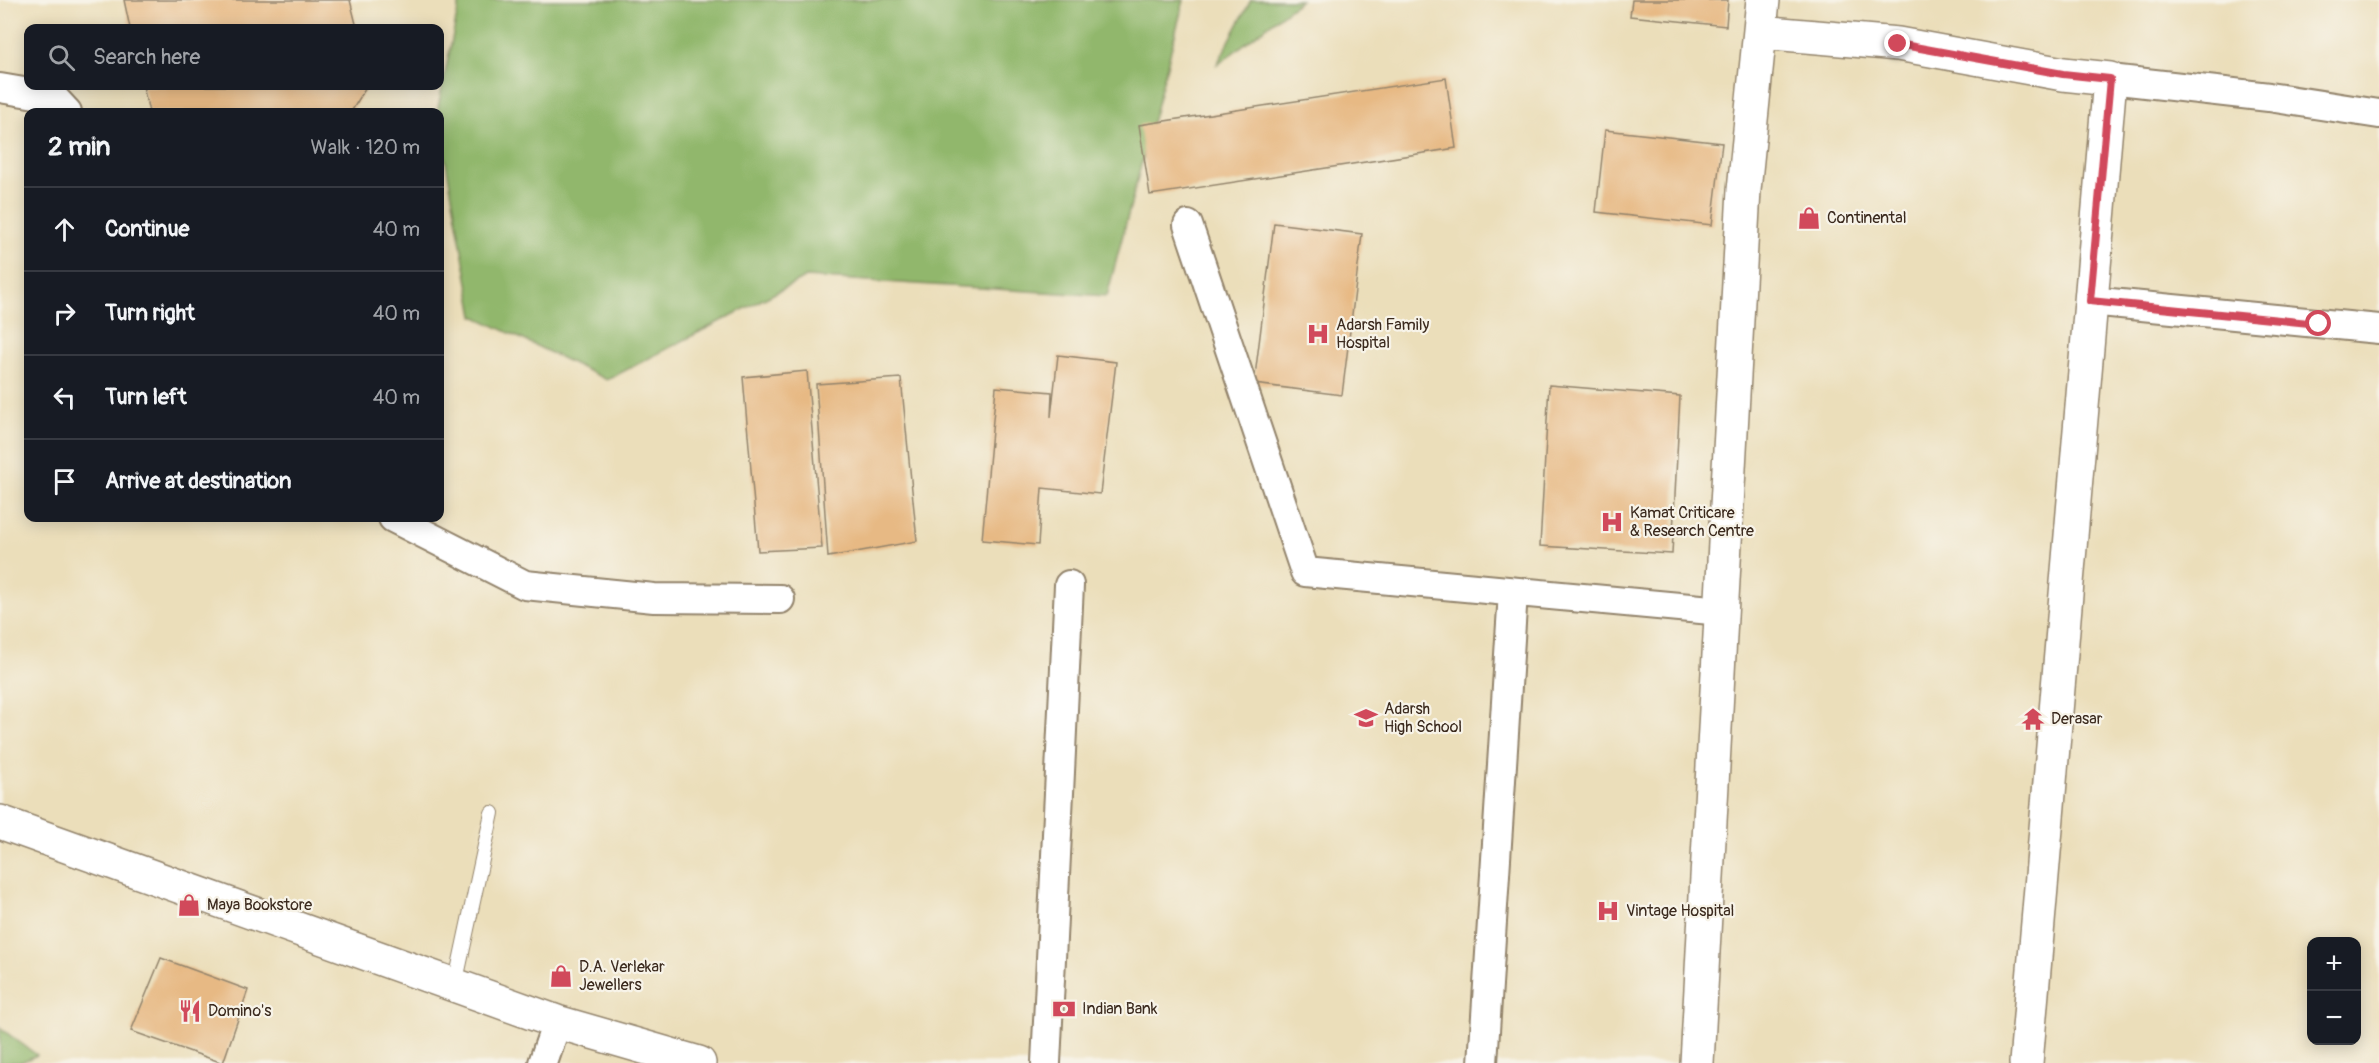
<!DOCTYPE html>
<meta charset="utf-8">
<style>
:root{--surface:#171b24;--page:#20242c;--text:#f1f3f6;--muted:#9ea1a6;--line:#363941}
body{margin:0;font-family:Pangolin,sans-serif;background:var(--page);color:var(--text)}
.controls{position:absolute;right:18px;bottom:18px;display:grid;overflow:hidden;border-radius:12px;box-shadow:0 3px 15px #0003}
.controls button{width:54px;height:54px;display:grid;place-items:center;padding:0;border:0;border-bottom:2px solid var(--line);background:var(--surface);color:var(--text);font:30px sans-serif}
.stop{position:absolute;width:18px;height:18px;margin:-14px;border:4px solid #d1495b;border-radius:50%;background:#fff}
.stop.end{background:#d1495b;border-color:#fff;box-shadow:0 2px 6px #0008}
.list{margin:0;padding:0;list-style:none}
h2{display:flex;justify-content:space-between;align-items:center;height:78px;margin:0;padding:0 24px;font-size:26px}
h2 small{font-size:20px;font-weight:400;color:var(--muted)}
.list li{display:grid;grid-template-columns:39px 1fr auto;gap:18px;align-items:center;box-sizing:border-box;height:84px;padding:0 24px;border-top:2px solid var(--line)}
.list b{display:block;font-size:22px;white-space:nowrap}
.list em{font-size:20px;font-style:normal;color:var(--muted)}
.icon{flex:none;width:33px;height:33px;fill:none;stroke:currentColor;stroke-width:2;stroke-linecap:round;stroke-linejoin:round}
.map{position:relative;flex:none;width:2379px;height:1063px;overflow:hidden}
.search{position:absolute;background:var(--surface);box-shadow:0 3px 15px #0003;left:24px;top:24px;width:420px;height:66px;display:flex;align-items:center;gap:15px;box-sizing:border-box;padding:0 21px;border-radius:12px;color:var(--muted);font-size:22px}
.panel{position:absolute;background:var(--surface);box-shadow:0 3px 15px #0003;left:24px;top:108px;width:420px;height:414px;border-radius:12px}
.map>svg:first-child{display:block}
.forest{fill:#91b76c;stroke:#667045;stroke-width:1.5}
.building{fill:#e7b984}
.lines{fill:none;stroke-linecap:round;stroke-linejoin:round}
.service-casing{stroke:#93846c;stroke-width:16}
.minor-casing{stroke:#93846c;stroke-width:32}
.tertiary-casing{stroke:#93846c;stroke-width:36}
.secondary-casing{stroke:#93846c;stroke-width:36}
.service{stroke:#fff;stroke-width:14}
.minor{stroke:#fff;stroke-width:28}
.tertiary{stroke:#fff;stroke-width:33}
.secondary{stroke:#fff;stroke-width:33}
.route{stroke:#d1495b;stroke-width:8}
.labels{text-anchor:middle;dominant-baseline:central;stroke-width:4.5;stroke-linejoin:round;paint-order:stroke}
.poi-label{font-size:16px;fill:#3b2a1e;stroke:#f7f3e8;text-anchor:start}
</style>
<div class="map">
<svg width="2379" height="1063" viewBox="0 0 2379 1063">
<rect width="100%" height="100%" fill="#f7f3e8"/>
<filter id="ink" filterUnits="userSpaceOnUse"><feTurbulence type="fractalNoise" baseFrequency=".0167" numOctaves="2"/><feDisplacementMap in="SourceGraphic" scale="12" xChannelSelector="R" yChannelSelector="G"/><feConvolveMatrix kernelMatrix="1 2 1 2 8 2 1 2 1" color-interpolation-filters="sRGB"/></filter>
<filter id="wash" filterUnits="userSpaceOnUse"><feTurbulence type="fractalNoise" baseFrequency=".008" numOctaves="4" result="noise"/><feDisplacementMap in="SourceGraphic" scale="24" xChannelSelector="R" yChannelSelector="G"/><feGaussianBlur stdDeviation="1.35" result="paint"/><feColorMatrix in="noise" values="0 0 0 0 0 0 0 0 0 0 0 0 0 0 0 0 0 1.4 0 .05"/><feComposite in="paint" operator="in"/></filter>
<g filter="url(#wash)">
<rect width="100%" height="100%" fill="#ebdeba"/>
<path class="forest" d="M460 0H1184L1107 296 806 277 607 380 474 316 440 130V112H437Z
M1251 0H1301L1216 66Z
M0 1028 37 1055 19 1063H0Z"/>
<g id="blocks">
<path class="building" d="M124 0H350L357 28H130Z
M1632 0H1728L1726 26 1630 16Z
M1446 78 1456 148 1150 195 1139 125Z
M143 86H367L351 112H149Z
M1605 130 1722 143 1712 225 1596 212Z
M1274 223 1362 234 1342 395 1254 384Z
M1058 355 1116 362 1100 494 1042 488 1038 545 982 540 996 387 1052 392 1051 417Z
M807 371 822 548 758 551 743 377Z
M901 378 917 541 828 557 816 384Z
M1549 385 1680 396 1672 554 1540 546Z
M161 958 248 990 223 1063 131 1031Z"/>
</g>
</g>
<g filter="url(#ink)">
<use href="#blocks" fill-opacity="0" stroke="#93846c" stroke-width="1.5"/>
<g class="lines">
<g class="service-casing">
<path id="service" d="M455 985 492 813"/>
</g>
<g class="minor-casing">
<path id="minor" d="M2110 79 2269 97 2379 114
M0 88 53 97 67 112
M1188 225 1305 572 1722 611
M2090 301 2379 329
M393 518 525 585 654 598 780 599
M543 1063 557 1022
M1046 1063 1069 585
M1483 1063 1513 592"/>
</g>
<g class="tertiary-casing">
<path id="tertiary" d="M1760 32 1898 44 2063 74 2110 79 2026 1063
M1697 1063 1744 190 1763 0"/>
</g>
<g class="secondary-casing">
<path id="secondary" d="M0 822 557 1022 699 1063"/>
</g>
<use href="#service" class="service"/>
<use href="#minor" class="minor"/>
<use href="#tertiary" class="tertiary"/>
<use href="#secondary" class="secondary"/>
</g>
</g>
<g class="lines" filter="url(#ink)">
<path class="route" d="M1898 44 2063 74 2110 79 2090 301 2319 324"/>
</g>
<defs>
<g id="shop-bare" transform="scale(1.8)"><path d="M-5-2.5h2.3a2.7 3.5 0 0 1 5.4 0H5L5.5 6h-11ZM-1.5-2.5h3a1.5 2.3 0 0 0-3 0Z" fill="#d1495b" stroke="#f7f3e8" stroke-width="2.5" paint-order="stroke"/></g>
<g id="hospital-bare" transform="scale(1.8)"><path d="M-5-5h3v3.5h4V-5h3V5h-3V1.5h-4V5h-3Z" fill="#d1495b" stroke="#f7f3e8" stroke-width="2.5" paint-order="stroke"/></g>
<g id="school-bare" transform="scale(1.8)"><path d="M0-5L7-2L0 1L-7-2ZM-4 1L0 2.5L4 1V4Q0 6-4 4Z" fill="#d1495b" stroke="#f7f3e8" stroke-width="2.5" paint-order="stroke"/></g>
<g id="temple-bare" transform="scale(1.8)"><path d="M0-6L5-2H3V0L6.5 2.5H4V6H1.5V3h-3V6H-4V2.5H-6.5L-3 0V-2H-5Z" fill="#d1495b" stroke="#f7f3e8" stroke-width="2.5" paint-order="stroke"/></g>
<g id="bank-bare" transform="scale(1.8)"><path d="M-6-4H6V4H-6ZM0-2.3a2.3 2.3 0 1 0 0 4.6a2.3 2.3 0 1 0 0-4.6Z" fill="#d1495b" stroke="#f7f3e8" stroke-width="2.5" paint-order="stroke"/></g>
<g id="restaurant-bare" transform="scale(1.8)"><path d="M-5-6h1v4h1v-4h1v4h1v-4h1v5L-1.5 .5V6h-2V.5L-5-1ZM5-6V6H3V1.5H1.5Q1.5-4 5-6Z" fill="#d1495b" stroke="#f7f3e8" stroke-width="2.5" paint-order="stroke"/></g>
</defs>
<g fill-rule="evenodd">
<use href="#shop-bare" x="1809" y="218"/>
<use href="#hospital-bare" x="1318" y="334"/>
<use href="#hospital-bare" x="1612" y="522"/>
<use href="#school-bare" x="1366" y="718"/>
<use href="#temple-bare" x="2033" y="719"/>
<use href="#shop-bare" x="189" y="905"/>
<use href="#hospital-bare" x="1608" y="911"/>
<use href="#shop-bare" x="561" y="976"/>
<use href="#bank-bare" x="1064" y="1009"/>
<use href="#restaurant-bare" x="190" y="1011"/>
</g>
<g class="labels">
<g class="poi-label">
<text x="1827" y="218">Continental</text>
<text x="1336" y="325">Adarsh Family<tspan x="1336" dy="18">Hospital</tspan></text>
<text x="1630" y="513">Kamat Criticare<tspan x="1630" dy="18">&amp; Research Centre</tspan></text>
<text x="1384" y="709">Adarsh<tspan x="1384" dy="18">High School</tspan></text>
<text x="2051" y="719">Derasar</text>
<text x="207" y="905">Maya Bookstore</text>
<text x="1626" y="911">Vintage Hospital</text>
<text x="579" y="967">D.A. Verlekar<tspan x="579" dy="18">Jewellers</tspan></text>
<text x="1082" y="1009">Indian Bank</text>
<text x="208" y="1011">Domino's</text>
</g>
</g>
</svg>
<div class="controls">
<button>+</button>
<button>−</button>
</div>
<div class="stop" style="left:2319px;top:324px"></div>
<div class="stop end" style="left:1898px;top:44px"></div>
<div class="search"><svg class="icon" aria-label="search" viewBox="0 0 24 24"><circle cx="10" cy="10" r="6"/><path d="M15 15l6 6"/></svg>Search here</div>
<section class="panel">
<h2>2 min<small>Walk · 120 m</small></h2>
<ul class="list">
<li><svg class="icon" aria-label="ahead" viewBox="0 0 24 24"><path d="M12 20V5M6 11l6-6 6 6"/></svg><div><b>Continue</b></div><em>40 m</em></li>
<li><svg class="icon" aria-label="right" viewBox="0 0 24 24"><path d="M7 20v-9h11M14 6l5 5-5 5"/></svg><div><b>Turn right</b></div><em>40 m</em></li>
<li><svg class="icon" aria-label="left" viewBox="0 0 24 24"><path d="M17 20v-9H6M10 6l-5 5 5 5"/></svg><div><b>Turn left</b></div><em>40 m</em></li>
<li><svg class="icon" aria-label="arrive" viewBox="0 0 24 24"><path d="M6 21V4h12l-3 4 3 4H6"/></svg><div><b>Arrive at destination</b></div></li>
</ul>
</section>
</div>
